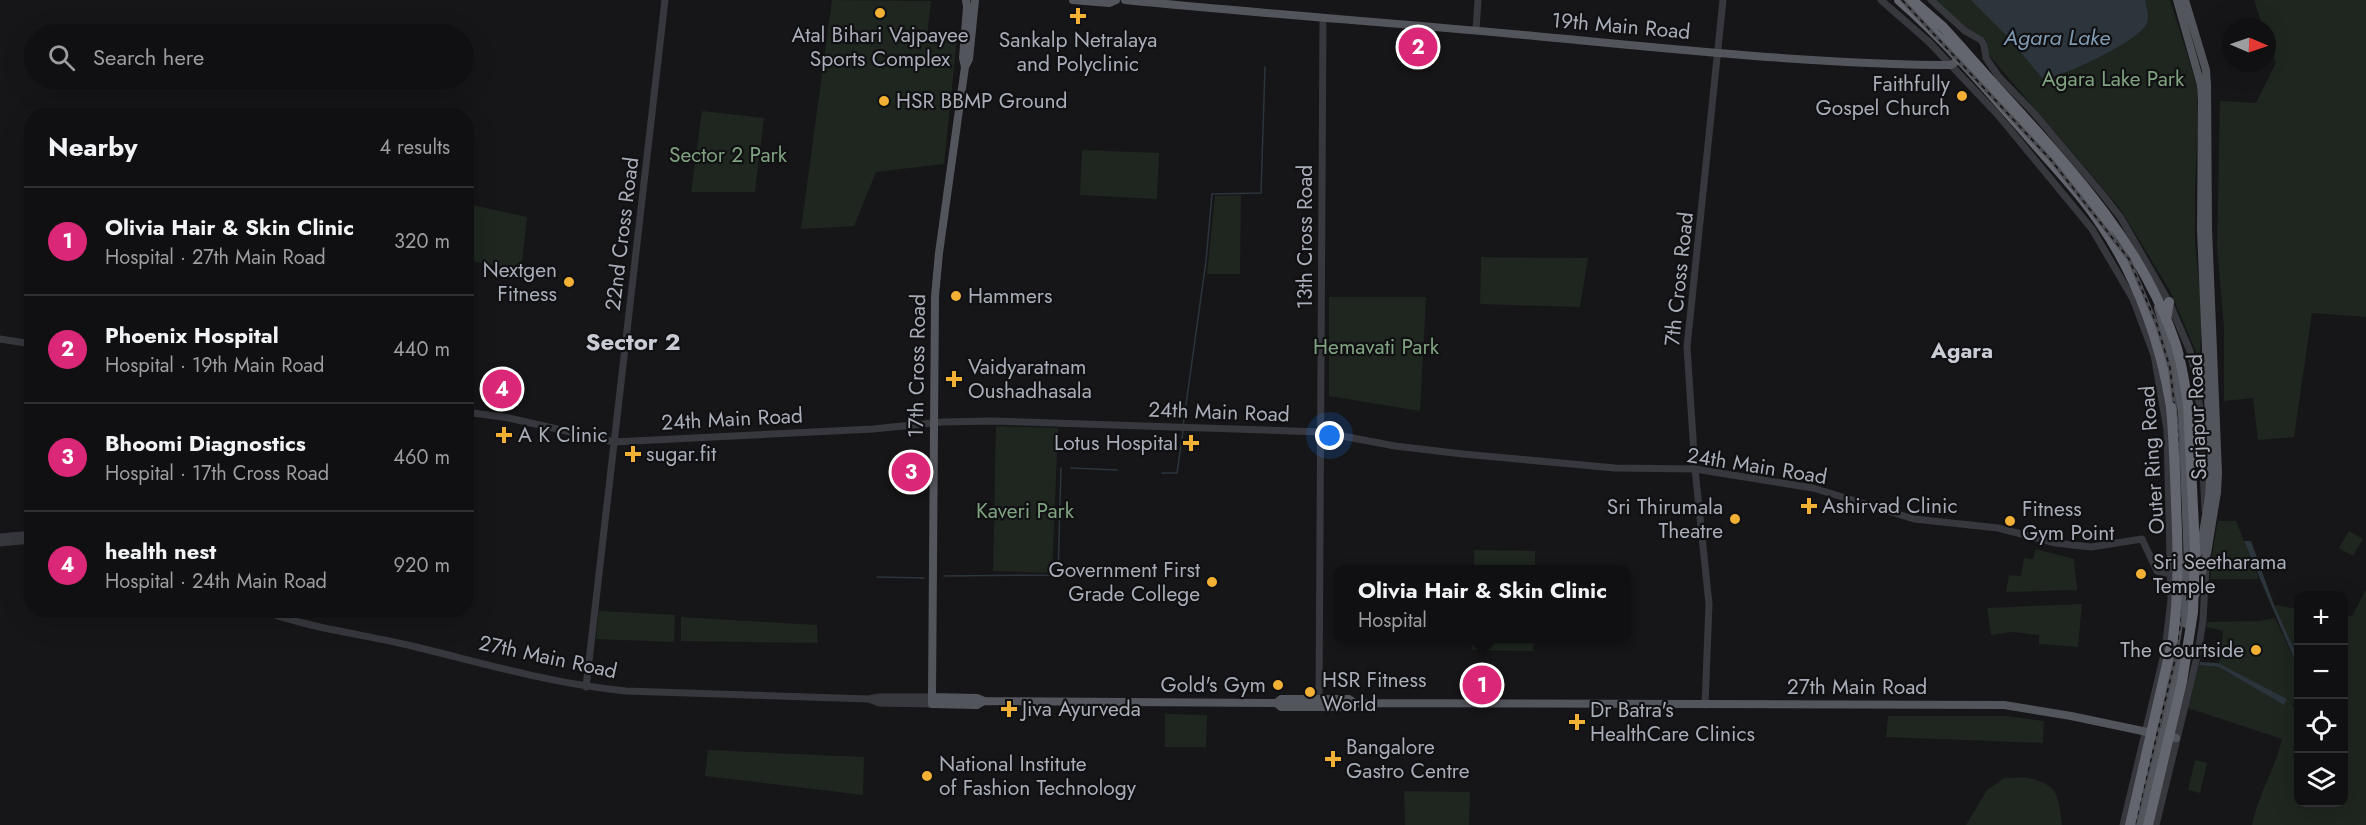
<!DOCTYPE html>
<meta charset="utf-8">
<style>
:root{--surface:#101012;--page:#1e1e20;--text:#f1f3f6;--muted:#9c9d9f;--line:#303032;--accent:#db2777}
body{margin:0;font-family:Jost,sans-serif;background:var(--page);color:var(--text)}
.controls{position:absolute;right:18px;bottom:18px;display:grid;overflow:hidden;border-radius:12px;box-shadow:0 6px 24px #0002}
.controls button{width:54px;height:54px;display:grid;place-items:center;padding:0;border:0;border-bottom:2px solid var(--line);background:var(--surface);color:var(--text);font:30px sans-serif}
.compass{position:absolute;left:2222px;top:18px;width:54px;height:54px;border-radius:50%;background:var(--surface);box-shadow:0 6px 24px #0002;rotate:92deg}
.you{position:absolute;left:1330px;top:436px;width:21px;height:21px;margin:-15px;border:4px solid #fff;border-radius:50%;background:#1a73e8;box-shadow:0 0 0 9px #1a73e833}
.badge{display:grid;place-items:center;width:39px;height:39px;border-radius:50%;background:var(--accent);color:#fff;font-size:20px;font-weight:700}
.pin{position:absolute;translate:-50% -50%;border:3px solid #fff;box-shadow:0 2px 6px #0006}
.popup{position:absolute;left:1334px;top:565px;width:297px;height:78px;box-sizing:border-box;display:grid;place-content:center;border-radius:12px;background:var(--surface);filter:drop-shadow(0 2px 4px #0005);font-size:20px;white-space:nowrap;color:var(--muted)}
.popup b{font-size:22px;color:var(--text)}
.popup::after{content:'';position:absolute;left:50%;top:100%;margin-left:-12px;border:12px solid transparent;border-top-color:var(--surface)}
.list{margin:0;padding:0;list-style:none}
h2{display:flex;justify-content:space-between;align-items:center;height:78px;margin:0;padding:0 24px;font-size:26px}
h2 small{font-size:20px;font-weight:400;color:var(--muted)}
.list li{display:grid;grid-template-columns:39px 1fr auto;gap:18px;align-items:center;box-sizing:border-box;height:108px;padding:0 24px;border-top:2px solid var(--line)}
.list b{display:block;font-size:22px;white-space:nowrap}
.list p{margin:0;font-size:20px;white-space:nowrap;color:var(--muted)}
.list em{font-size:20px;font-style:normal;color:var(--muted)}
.icon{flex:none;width:33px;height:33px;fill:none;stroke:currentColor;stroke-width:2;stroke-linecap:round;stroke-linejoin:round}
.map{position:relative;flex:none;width:2366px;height:825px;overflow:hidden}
.search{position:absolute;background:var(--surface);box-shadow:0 6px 24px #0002;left:24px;top:24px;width:450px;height:66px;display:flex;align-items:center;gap:15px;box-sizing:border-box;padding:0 21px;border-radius:33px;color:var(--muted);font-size:22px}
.panel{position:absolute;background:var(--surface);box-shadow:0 6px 24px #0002;left:24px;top:108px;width:450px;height:510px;border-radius:24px}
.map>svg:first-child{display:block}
.green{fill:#1e261f}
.water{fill:#2c353c}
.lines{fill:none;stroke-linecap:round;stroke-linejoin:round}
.stream{stroke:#2c353c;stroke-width:1.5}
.minor{stroke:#37383d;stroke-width:7}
.major{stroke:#53555c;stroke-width:8}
.highway{stroke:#63666e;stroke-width:10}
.rail-casing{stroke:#4a4c52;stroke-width:4}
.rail{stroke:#111113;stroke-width:1.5;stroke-dasharray:4.5;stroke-linecap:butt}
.highway-bridge{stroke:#63666e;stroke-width:10}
.poi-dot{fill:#f2b134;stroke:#111113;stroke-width:2}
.labels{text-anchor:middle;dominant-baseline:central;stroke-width:4.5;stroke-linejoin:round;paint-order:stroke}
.street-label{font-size:21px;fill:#a8adb8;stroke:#111113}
.poi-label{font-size:21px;fill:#a8adb8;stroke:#111113;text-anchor:start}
.park-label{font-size:21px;fill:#7fa381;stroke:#111113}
.water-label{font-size:22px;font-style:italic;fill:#7f9bb3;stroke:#111113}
.neighbourhood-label{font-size:22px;font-weight:bold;fill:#c9ccd4;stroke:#111113}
.quarter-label{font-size:24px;font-weight:bold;fill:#c9ccd4;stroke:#111113}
</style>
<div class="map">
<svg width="2366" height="825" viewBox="0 0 2366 825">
<rect width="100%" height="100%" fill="#161618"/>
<path class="green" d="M832 0 931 1 927 36 957 39 944 164 876 172 854 226 801 229Z
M1933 0H2170L2197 86 2198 127 2195 188V243L2202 311 2200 356 2199 359 2170 291 2119 207 1988 54C1990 33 1977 36 1966 28 1954 21 1944 9 1933 0Z
M2254 0H2366V317L2312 313 2294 437 2258 440 2253 398 2224 401V327L2217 246 2220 101 2256 103 2276 63 2267 37V27H2263Z
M702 111 764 118 755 192H691Z
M1082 150 1159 153 1157 199 1080 195Z
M1241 195 1240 274H1207L1215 196Z
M467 204 527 217 521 271 467 260Z
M1481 257 1588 258 1580 307 1480 304Z
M1329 297H1426L1420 411 1329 396Z
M996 426 1058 428 1052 573 993 571Z
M2218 521H2236L2259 579H2210L2212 554Z
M2349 531 2363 539 2353 556 2339 548Z
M2036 549 2074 559 2077 590 2006 592 2009 575 2021 576 2024 558 2033 559Z
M1474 550 1535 551V569H1474Z
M2366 590V825H2252C2258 795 2275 769 2282 739L2188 708 2199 665 2219 667 2283 704 2286 699 2219 664 2223 631 2206 627 2207 622 2259 621 2275 618 2298 668V707L2291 702 2298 715V802H2344V615L2352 616Z
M2082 604 2078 647 2039 644V635L2012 632 1991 635 1987 608Z
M2274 605 2298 609V657Z
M599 611 675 615 674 642 596 639Z
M681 617 817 625 818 643 681 641Z
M1472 639H1534L1533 651 1472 650Z
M1165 714 1207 715 1206 747H1165Z
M1888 716H2007L2044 721 2043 743 1886 737Z
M708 750 864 757 863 795 705 776Z
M2195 760 2207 763 2200 793 2188 790Z
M2025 777C2059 785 2058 793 2062 825H1966L1987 790 2004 778Z
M1404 791 1470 792 1469 825H1405Z"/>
<path class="water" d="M1971 0H2145C2146 7 2150 16 2147 23 2140 41 2062 77 2043 79L2006 35Z
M2244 541H2251L2274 605 2298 657V668Z
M2200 662 2218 663 2287 699 2284 705 2219 667 2199 665Z"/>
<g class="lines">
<path class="stream" d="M1183 426 1206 261 1212 194 1261 193 1265 67
M1071 468 1117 470
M1162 473H1177L1183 431
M944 576 1058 575 1061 468
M877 577 924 578"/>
<path class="minor" d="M1881 0 1929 42 1998 115 2092 229 2133 299 2154 355 2167 430 2171 600 2165 650 2123 825
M1931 0 1965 31 1981 40 1984 45 1986 58 1999 77 2033 112 2104 196 2121 218 2169 302 2190 351 2195 374 2200 410 2205 510
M1476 30 1478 0
M0 339 32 344
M466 412 509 418 614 442 873 429 942 422 992 421 1321 432 1395 446 1463 454 1615 468 1695 469 1813 488 1914 519 1998 528 2055 543 2091 547 2142 539 2157 571 2171 574
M0 537 32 534
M0 543 32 540
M260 610C309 628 361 634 412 646 483 663 552 684 626 691L869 699 879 703 932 704
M586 687 665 0
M869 699 879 697H932
M1319 703 1323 19
M1705 705 1709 604 1695 469 1687 347 1723 0
M2156 825 2198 653 2203 620 2206 566"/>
<path class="major" d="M966 0 967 7 963 58 965 67 939 253 935 296 932 697V704L977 705 984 701
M1073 0 1109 3 1116 0
M1125 0C1254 13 1384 22 1513 34 1655 47 1796 63 1938 65H1951L1964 56
M2185 0 2206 70 2207 85 2208 229 2218 473 2217 492 2207 553 2197 592 2188 606 2186 624
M965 67 969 59 975 0
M2158 308 2172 357 2182 413 2189 589
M2170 560C2181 559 2194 561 2200 551L2209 497 2211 466 2201 230 2202 101 2201 85 2177 0
M2169 684 2182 606 2183 564
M932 697 977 698 984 701 1276 703 1281 707H1348L1355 703 2004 705 2071 716 2176 738
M1276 703 1281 699H1349L1355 703
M2161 738 2163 736 2182 652
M2139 825 2161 738 2160 732"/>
<path class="highway" d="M1899 0C1944 39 1982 83 2021 128 2048 160 2079 191 2102 226 2138 279 2161 344 2171 407
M1912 0 1943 27 1962 48C2040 138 2136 226 2175 342 2182 363 2185 384 2188 405
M2166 320 2169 302"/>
<g class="rail-casing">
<path id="rail" d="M1902 0 2051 160 2129 259 2157 325 2170 368 2178 435 2180 626 2175 660 2135 825"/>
</g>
<use href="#rail" class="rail"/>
<path class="highway-bridge" d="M2130 825 2173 638C2179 593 2178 549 2176 504 2175 472 2174 440 2171 407
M2148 825 2182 682 2193 612 2195 548 2188 405"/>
</g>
<g class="poi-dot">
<circle cx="880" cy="13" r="6"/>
<path d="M1075 7h6v6h6v6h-6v6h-6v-6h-6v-6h6z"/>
<circle cx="1962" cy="96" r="6"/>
<circle cx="884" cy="101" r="6"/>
<circle cx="569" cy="282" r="6"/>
<circle cx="956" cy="296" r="6"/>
<path d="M951 370h6v6h6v6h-6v6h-6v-6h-6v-6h6z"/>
<path d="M501 426h6v6h6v6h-6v6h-6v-6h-6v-6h6z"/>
<path d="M1188 434h6v6h6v6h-6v6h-6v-6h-6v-6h6z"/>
<path d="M630 445h6v6h6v6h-6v6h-6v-6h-6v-6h6z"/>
<path d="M1806 497h6v6h6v6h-6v6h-6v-6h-6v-6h6z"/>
<circle cx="1735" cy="519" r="6"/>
<circle cx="2010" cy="521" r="6"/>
<circle cx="2141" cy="574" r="6"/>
<circle cx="1212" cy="582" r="6"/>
<circle cx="2256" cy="650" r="6"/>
<circle cx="1278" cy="685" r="6"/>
<circle cx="1310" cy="692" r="6"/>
<path d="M1006 700h6v6h6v6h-6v6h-6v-6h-6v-6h6z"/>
<path d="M1574 713h6v6h6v6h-6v6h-6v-6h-6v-6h6z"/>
<path d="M1330 750h6v6h6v6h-6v6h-6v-6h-6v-6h6z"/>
<circle cx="927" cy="776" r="6"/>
</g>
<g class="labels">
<g class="street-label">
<text transform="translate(1621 26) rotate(5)">19th Main Road</text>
<text transform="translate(622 234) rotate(-83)">22nd Cross Road</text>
<text transform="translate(1305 237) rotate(-90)">13th Cross Road</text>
<text transform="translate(1679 279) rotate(-84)">7th Cross Road</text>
<text transform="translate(917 366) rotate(-89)">17th Cross Road</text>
<text transform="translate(1219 412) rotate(2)">24th Main Road</text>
<text transform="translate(2197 417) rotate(-92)">Sarjapur Road</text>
<text transform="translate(732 419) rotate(-3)">24th Main Road</text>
<text transform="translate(2152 460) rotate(-94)">Outer Ring Road</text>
<text transform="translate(1757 466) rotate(9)">24th Main Road</text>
<text transform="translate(548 657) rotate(12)">27th Main Road</text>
<text x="1857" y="687">27th Main Road</text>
</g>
<g class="poi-label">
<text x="880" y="35" text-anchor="middle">Atal Bihari Vajpayee<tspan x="880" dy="24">Sports Complex</tspan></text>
<text x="1078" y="40" text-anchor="middle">Sankalp Netralaya<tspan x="1078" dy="24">and Polyclinic</tspan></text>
<text x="1950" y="84" text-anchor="end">Faithfully<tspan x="1950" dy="24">Gospel Church</tspan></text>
<text x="896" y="101">HSR BBMP Ground</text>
<text x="557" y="270" text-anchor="end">Nextgen<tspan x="557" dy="24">Fitness</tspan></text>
<text x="968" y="296">Hammers</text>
<text x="968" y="367">Vaidyaratnam<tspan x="968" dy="24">Oushadhasala</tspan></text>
<text x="518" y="435">A K Clinic</text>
<text x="1178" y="443" text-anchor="end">Lotus Hospital</text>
<text x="646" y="454">sugar.fit</text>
<text x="1822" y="506">Ashirvad Clinic</text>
<text x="1723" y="507" text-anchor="end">Sri Thirumala<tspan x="1723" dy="24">Theatre</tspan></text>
<text x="2022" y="509">Fitness<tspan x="2022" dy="24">Gym Point</tspan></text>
<text x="2153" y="562">Sri Seetharama<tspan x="2153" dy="24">Temple</tspan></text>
<text x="1200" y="570" text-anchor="end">Government First<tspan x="1200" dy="24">Grade College</tspan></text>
<text x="2244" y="650" text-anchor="end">The Courtside</text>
<text x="1322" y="680">HSR Fitness<tspan x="1322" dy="24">World</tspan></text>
<text x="1266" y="685" text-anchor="end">Gold's Gym</text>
<text x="1022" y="709">Jiva Ayurveda</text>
<text x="1590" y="710">Dr Batra's<tspan x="1590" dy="24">HealthCare Clinics</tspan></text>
<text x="1346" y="747">Bangalore<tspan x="1346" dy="24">Gastro Centre</tspan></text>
<text x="939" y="764">National Institute<tspan x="939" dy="24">of Fashion Technology</tspan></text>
</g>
<g class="park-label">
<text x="2113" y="79">Agara Lake Park</text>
<text x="728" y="155">Sector 2 Park</text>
<text x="1376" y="347">Hemavati Park</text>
<text x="1025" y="511">Kaveri Park</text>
</g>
<g class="water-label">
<text x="2057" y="37">Agara Lake</text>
</g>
<g class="neighbourhood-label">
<text x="1962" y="350">Agara</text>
</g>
<g class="quarter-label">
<text x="633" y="341">Sector 2</text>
</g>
</g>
</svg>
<div class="controls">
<button>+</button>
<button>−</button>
<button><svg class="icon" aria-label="locate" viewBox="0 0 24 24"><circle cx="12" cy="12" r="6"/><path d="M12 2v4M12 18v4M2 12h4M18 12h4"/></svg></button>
<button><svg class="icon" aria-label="layers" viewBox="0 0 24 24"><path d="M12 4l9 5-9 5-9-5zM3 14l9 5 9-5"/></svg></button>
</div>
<svg class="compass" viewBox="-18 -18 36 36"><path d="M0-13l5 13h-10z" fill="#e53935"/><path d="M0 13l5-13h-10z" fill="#9c9d9f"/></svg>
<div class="you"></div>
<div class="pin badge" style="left:1482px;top:685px">1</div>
<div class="popup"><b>Olivia Hair &amp; Skin Clinic</b>Hospital</div>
<div class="pin badge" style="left:1418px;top:47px">2</div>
<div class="pin badge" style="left:911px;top:472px">3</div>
<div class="pin badge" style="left:502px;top:389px">4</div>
<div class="search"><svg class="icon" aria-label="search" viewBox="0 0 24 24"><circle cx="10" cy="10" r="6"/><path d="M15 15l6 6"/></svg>Search here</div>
<section class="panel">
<h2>Nearby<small>4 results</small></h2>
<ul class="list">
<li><span class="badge">1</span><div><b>Olivia Hair &amp; Skin Clinic</b><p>Hospital · 27th Main Road</p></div><em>320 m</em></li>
<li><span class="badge">2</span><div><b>Phoenix Hospital</b><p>Hospital · 19th Main Road</p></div><em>440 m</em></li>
<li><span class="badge">3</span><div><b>Bhoomi Diagnostics</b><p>Hospital · 17th Cross Road</p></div><em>460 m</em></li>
<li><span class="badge">4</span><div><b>health nest</b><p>Hospital · 24th Main Road</p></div><em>920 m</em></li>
</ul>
</section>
</div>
